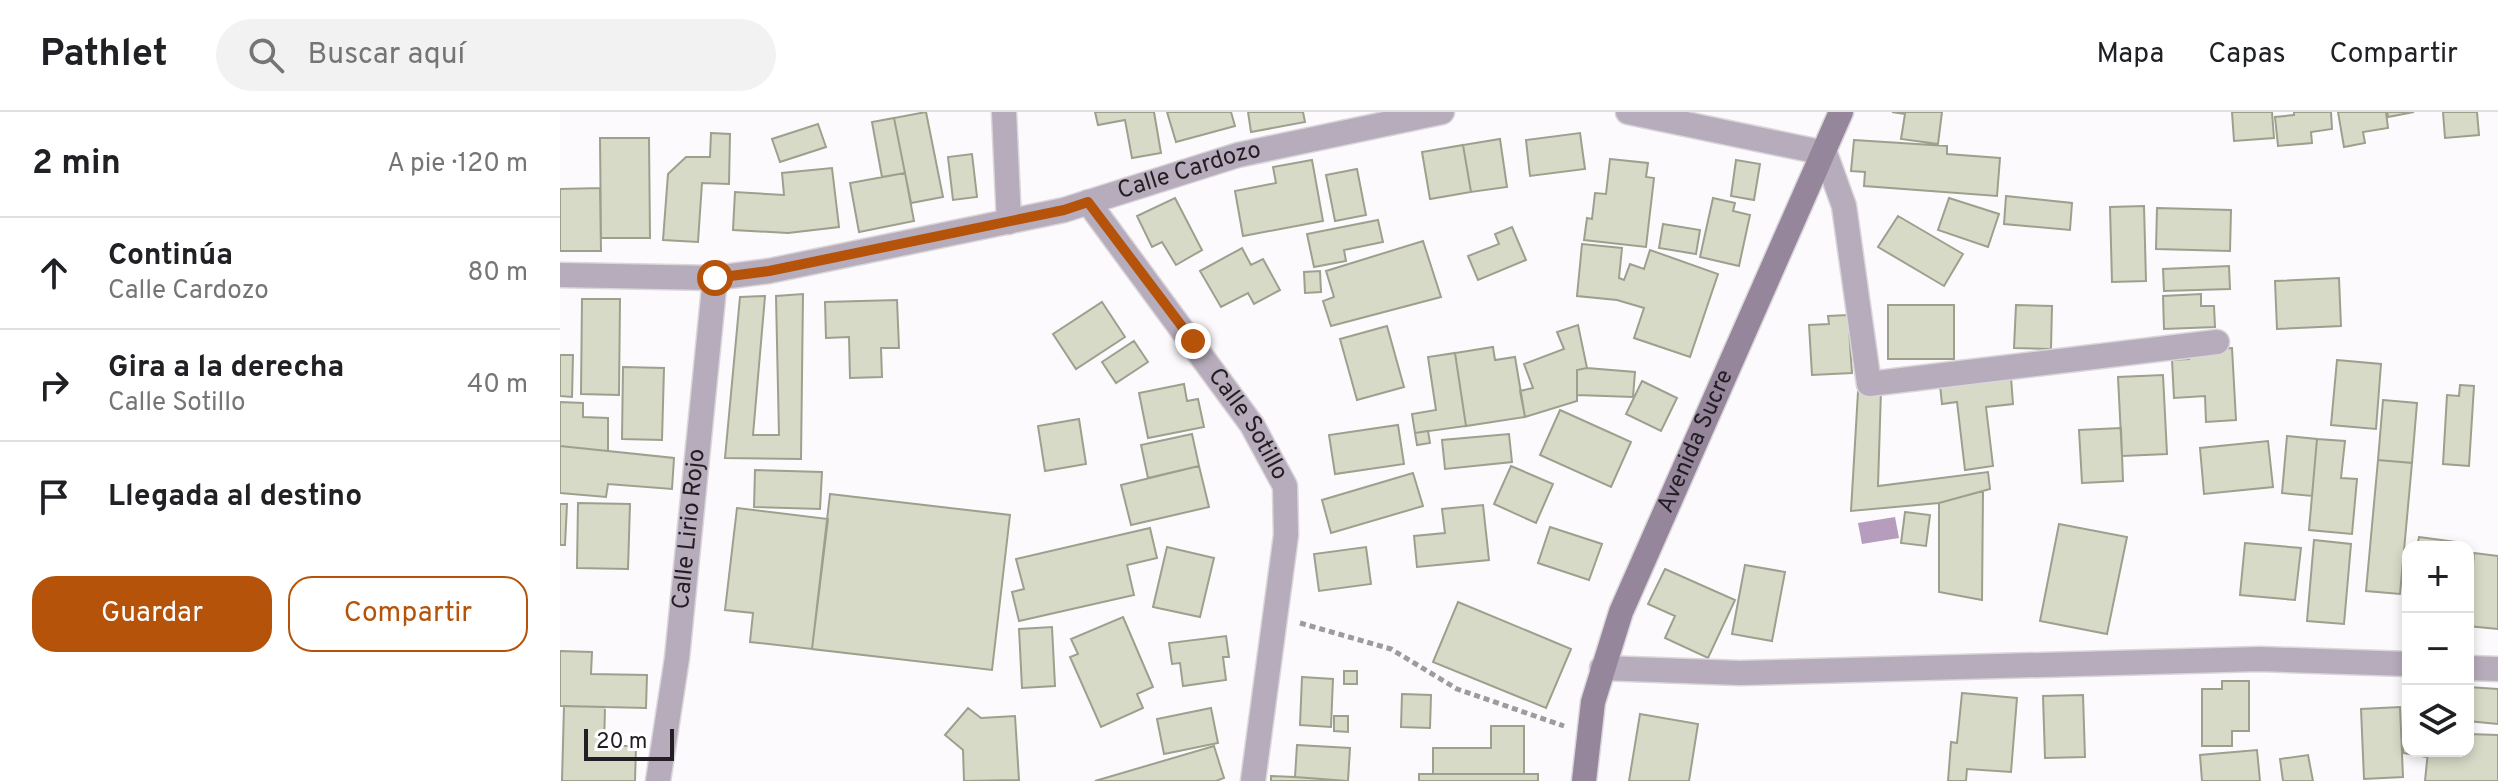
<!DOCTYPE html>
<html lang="es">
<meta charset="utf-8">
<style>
:root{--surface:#fff;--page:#f2f2f2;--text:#202124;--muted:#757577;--line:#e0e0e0;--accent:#b45309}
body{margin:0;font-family:Overpass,sans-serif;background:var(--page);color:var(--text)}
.controls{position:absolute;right:24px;bottom:24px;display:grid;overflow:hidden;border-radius:16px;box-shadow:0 4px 12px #0003}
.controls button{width:72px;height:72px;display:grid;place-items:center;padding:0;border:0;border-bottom:2px solid var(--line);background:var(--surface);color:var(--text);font:40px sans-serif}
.scale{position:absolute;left:24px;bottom:20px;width:90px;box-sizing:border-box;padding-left:8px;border:4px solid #231e24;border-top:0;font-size:22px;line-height:28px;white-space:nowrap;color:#231e24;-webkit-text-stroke:6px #fff;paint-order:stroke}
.stop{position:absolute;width:24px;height:24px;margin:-18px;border:6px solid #b45309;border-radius:50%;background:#fff}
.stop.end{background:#b45309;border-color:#fff;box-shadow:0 2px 8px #0008}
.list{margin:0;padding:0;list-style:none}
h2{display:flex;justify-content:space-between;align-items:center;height:104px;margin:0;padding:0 32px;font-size:34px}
h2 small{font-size:26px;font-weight:400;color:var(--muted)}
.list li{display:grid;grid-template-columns:52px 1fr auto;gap:24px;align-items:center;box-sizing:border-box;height:112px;padding:0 32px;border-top:2px solid var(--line)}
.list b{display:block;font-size:30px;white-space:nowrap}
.list p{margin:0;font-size:26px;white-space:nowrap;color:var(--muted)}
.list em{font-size:26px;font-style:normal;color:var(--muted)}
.actions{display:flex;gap:16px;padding:24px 32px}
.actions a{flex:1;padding:18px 0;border:2px solid var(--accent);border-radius:24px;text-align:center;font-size:28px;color:var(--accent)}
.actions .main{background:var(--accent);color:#fff}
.icon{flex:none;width:44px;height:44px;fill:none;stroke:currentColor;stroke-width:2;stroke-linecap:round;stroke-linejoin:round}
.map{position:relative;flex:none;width:1938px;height:669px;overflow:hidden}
header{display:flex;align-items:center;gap:48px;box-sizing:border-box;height:112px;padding:0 40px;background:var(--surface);border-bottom:2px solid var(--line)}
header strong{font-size:38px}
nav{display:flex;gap:44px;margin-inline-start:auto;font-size:28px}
.search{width:560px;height:72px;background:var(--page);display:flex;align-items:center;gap:20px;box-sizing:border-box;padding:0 28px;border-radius:44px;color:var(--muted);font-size:30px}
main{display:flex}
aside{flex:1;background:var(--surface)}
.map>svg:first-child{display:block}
.water{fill:#b69dbd}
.building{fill:#d7dac6;stroke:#9ca08d;stroke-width:2}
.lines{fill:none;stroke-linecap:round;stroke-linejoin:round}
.street-casing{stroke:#dad7db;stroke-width:27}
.secondary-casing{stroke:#dad7db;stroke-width:27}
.path{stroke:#9e9a9f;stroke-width:5;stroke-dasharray:6 4;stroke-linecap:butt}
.street{stroke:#b7acbb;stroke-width:24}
.secondary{stroke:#96869b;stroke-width:24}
.route{stroke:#b45309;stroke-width:10}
.labels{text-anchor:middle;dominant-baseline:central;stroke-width:7;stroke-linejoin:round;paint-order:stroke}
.street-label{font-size:24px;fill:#231e24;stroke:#fff}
</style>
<header>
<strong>Pathlet</strong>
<div class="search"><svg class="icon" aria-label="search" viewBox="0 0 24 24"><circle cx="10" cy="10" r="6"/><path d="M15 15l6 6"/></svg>Buscar aquí</div>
<nav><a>Mapa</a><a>Capas</a><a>Compartir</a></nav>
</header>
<main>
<aside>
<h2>2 min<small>A pie · 120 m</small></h2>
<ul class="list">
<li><svg class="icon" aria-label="ahead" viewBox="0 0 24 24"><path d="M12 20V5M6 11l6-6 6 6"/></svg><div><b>Continúa</b><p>Calle Cardozo</p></div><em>80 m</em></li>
<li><svg class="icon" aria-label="right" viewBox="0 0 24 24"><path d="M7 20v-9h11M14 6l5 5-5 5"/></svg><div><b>Gira a la derecha</b><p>Calle Sotillo</p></div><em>40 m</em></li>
<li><svg class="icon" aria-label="arrive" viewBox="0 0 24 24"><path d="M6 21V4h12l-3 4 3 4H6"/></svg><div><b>Llegada al destino</b></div></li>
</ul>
<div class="actions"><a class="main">Guardar</a><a>Compartir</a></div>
</aside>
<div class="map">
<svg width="1938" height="669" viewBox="0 0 1938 669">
<rect width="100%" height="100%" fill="#fdfafe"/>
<path class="water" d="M1335 405 1339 426 1302 432 1298 411Z"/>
<path class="building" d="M366 0 383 85 351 91 334 6Z
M535 0H594L601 41 572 46 565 8 538 13Z
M607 0H671L675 14 616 30Z
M688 0H743L745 10 691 20Z
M1332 0H1382L1378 32 1341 27 1345 2Z
M1672 0H1712L1714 26 1674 29Z
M1734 0H1771L1772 17 1751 20 1752 31 1718 34 1715 5 1734 3Z
M1778 0H1826L1828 16 1803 20 1805 31 1784 35Z
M1827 0H1854L1828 5Z
M1883 0H1917L1919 23 1885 26Z
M334 6 345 61 322 65 312 10Z
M258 12 266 35 220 50 212 27Z
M151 21 170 22 169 72 142 71 138 130 103 128 108 62 126 45H150Z
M1020 21 1025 57 970 64 966 28Z
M40 26H89L90 126H41Z
M940 27 947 75 911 80 903 33Z
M1294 28 1387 34V42L1440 46 1437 84 1304 74 1305 60 1291 59Z
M903 33 911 80 870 87 862 40Z
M412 42 417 85 393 88 388 45Z
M1050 47 1088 51 1086 65 1094 66 1086 135 1024 128 1027 106 1032 107 1035 81 1046 82Z
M752 48 763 109 683 124 675 79 716 71 713 55Z
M1176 48 1200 52 1194 88 1171 84Z
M272 56 279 115 228 121 173 118 175 80 224 83 222 61Z
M797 57 806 103 775 109 766 63Z
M345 61 354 109 299 120 290 71Z
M40 76 41 139H0V77Z
M1446 84 1512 91 1510 118 1444 112Z
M615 86 642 138 616 153 602 130 592 135 577 104Z
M1153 86 1175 91 1173 99 1190 103 1179 154 1140 145Z
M1389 86 1439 102 1428 135 1378 118Z
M1584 94 1586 169 1552 170 1550 95Z
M1597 96 1671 98 1670 139 1596 137Z
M1338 104 1403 142 1384 174 1318 135Z
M818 108 823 130 784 138 786 149 754 155 747 122Z
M1103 112 1140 118 1136 142 1099 136Z
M952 115 966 148 918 168 908 144 939 132 935 122Z
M863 129 881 185 771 214 763 189 774 185 766 159Z
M1022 132 1062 136 1059 166 1064 168 1070 152 1084 157 1090 138 1158 162 1130 245 1074 226 1084 196 1057 188 1017 184Z
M682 136 691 153 703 147 720 178 694 192 688 181 661 195 640 159Z
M1669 154 1670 177 1604 179 1603 157Z
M760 159 761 180 745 181 744 160Z
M1779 166 1781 214 1717 217 1715 169Z
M243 182 241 347 165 346 180 185 205 184 193 323H219L216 184Z
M1641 182V194H1654L1655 215 1604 217 1603 184Z
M22 187H60L59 283 21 282Z
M337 188 339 236H321L322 265 290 266 289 225 266 226 265 190Z
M542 190 565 225 516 257 493 222Z
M1328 193H1394V247H1328Z
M1456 193 1492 194 1491 237 1454 236Z
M1288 203 1292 261 1252 263 1249 213 1269 212 1268 204Z
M1018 213 1027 256 1017 258V289L965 305 960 279 973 276 964 252 1004 237 997 220Z
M827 214 844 275 797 288 780 227Z
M574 229 588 250 556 271 542 250Z
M933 235 935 248 955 245 965 305 906 314 895 241Z
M1672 236 1676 308 1646 310 1645 284 1614 286 1612 248 1629 247V238Z
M895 241 906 314 855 321 852 302 876 298 868 245Z
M0 243H13L12 285 0 284Z
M1777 248 1821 252 1816 317 1771 313Z
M63 255 104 256 102 328 62 327Z
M1027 256 1075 260 1073 285 1017 283V258Z
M1603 263 1607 342 1562 344 1558 265Z
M1451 265 1453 292 1426 295 1433 354 1405 358 1397 290 1382 292 1380 273Z
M1082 269 1117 286 1101 319 1066 302Z
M624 272 627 289 638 287 644 315 588 326 579 281Z
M1900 273 1914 274 1909 354 1883 352 1887 283 1899 284Z
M1321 278 1318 374 1428 360 1430 377 1379 391 1291 399 1298 280Z
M1823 288 1857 291 1852 351 1818 348Z
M0 290 23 291V305L48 306V339L0 334Z
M1000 298 1071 330 1051 375 980 343Z
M519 307 526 352 485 359 478 314Z
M838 313 844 352 775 362 769 323Z
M1561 316 1563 369 1522 371 1519 318Z
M868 319 870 331 857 333 855 321Z
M632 322 639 354 588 366 581 333Z
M949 322 952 350 885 357 882 328Z
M1727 324 1757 327 1752 384 1722 381Z
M1757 327 1785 329 1781 366 1797 367 1792 422 1749 418Z
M1708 329 1713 375 1644 382 1640 336Z
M0 334 114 346 112 377 48 372 46 385 0 381Z
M1818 348 1852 351 1840 482 1806 479Z
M639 354 649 395 571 413 561 373Z
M951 354 993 372 976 411 934 392Z
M195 358 262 360 260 397 194 395Z
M853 361 863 394 771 421 762 388Z
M1423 379 1422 488 1379 480V391Z
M270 382 450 403 432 558 252 537Z
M18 391 70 392 68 457 17 456Z
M0 392H7L5 433H0Z
M923 393 929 448 857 455 854 424 885 421 882 397Z
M177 396 268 407 252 537 190 530 193 501 165 498Z
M1345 400 1370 403 1366 434 1341 431Z
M1499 412 1567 425 1547 522 1480 509Z
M990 415 1042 432 1029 468 978 451Z
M590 416 597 446 567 453 574 483 459 509 452 480 464 477 456 447Z
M1859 425 1897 430 1896 435H1857Z
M1754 428 1791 432 1784 512 1747 509Z
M1685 431 1741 436 1735 488 1680 483Z
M607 435 654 446 640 505 593 495Z
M806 435 811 472 759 479 754 442Z
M1914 441 1938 444V517L1908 514Z
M1185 453 1225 460 1212 529 1172 522Z
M1105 457 1175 488 1148 546 1105 526 1115 504 1088 492Z
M898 490 1011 537 986 596 873 550Z
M563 505 593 575 577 582 583 596 541 615 510 545 518 542 511 527Z
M492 515 495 574 462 576 459 517Z
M666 524 669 545H663L666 568 623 574 620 551 612 552 609 531Z
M0 539 32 540 31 562 87 563 86 596 0 594Z
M784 559H797V572H784Z
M742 565 773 567 771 615 740 613Z
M1662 569H1689V619H1672V634H1642V577H1662Z
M1844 570H1848V639H1868L1867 645 1843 641Z
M1908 575 1938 577V612L1908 609Z
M1402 581 1457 586 1451 660 1407 657 1406 669H1388L1391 630 1397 631Z
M842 582 871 583 870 616 841 615Z
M1523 583 1525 645 1485 646 1483 584Z
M4 594 45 595 44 634H76L75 669H2Z
M1840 595 1843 665 1804 667 1801 597Z
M408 596 421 606 455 604 459 668 404 669 403 638 385 623Z
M651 596 658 631 604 642 597 607Z
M1080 602 1138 612 1129 669H1069Z
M774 604H788V620L774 619Z
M931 614H964V662H873V636H931Z
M1908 622 1938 623V669H1865L1868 639H1908Z
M737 633 790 636 788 669 735 665Z
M654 634 664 666 656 669H535Z
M1697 638 1700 669H1642L1640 643Z
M1748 643 1753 669H1723L1720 647Z
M859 662H978V669H859Z
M711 664 735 665 788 669H711Z"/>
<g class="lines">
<g class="street-casing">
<g id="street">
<path d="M444 0 449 110"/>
<path d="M1068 0 1265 41 1284 94 1309 272 1657 230"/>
<path id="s1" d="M528 90 692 313 725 374 726 423 693 669"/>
<path id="s2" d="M0 163 155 166 209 159 504 98 678 43 882 0"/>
<path d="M1042 556 1180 561 1700 547 1848 552"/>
<path d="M1908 556 1938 557"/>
<path id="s3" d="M98 669 117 546 155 166"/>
</g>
</g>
<g class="secondary-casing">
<g id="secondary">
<path id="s4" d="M1024 669 1033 590 1061 500 1281 0"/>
</g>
</g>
<path class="path" d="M740 511 831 537 897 577 1004 614"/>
<use href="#street" class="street"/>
<use href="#secondary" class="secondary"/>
</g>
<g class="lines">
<path class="route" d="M155 166 209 159 504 98 528 90 633 229"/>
</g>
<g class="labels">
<g class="street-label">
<text stroke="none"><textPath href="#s2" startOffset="642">Calle Cardozo</textPath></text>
<text stroke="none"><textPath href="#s1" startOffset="274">Calle Sotillo</textPath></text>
<text stroke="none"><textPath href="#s4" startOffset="360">Avenida Sucre</textPath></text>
<text stroke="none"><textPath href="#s3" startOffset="254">Calle Lirio Rojo</textPath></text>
</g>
</g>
</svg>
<div class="controls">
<button>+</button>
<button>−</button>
<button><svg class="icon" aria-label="layers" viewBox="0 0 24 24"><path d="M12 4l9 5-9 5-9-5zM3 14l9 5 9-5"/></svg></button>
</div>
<div class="scale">20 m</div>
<div class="stop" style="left:155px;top:166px"></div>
<div class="stop end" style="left:633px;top:229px"></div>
</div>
</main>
